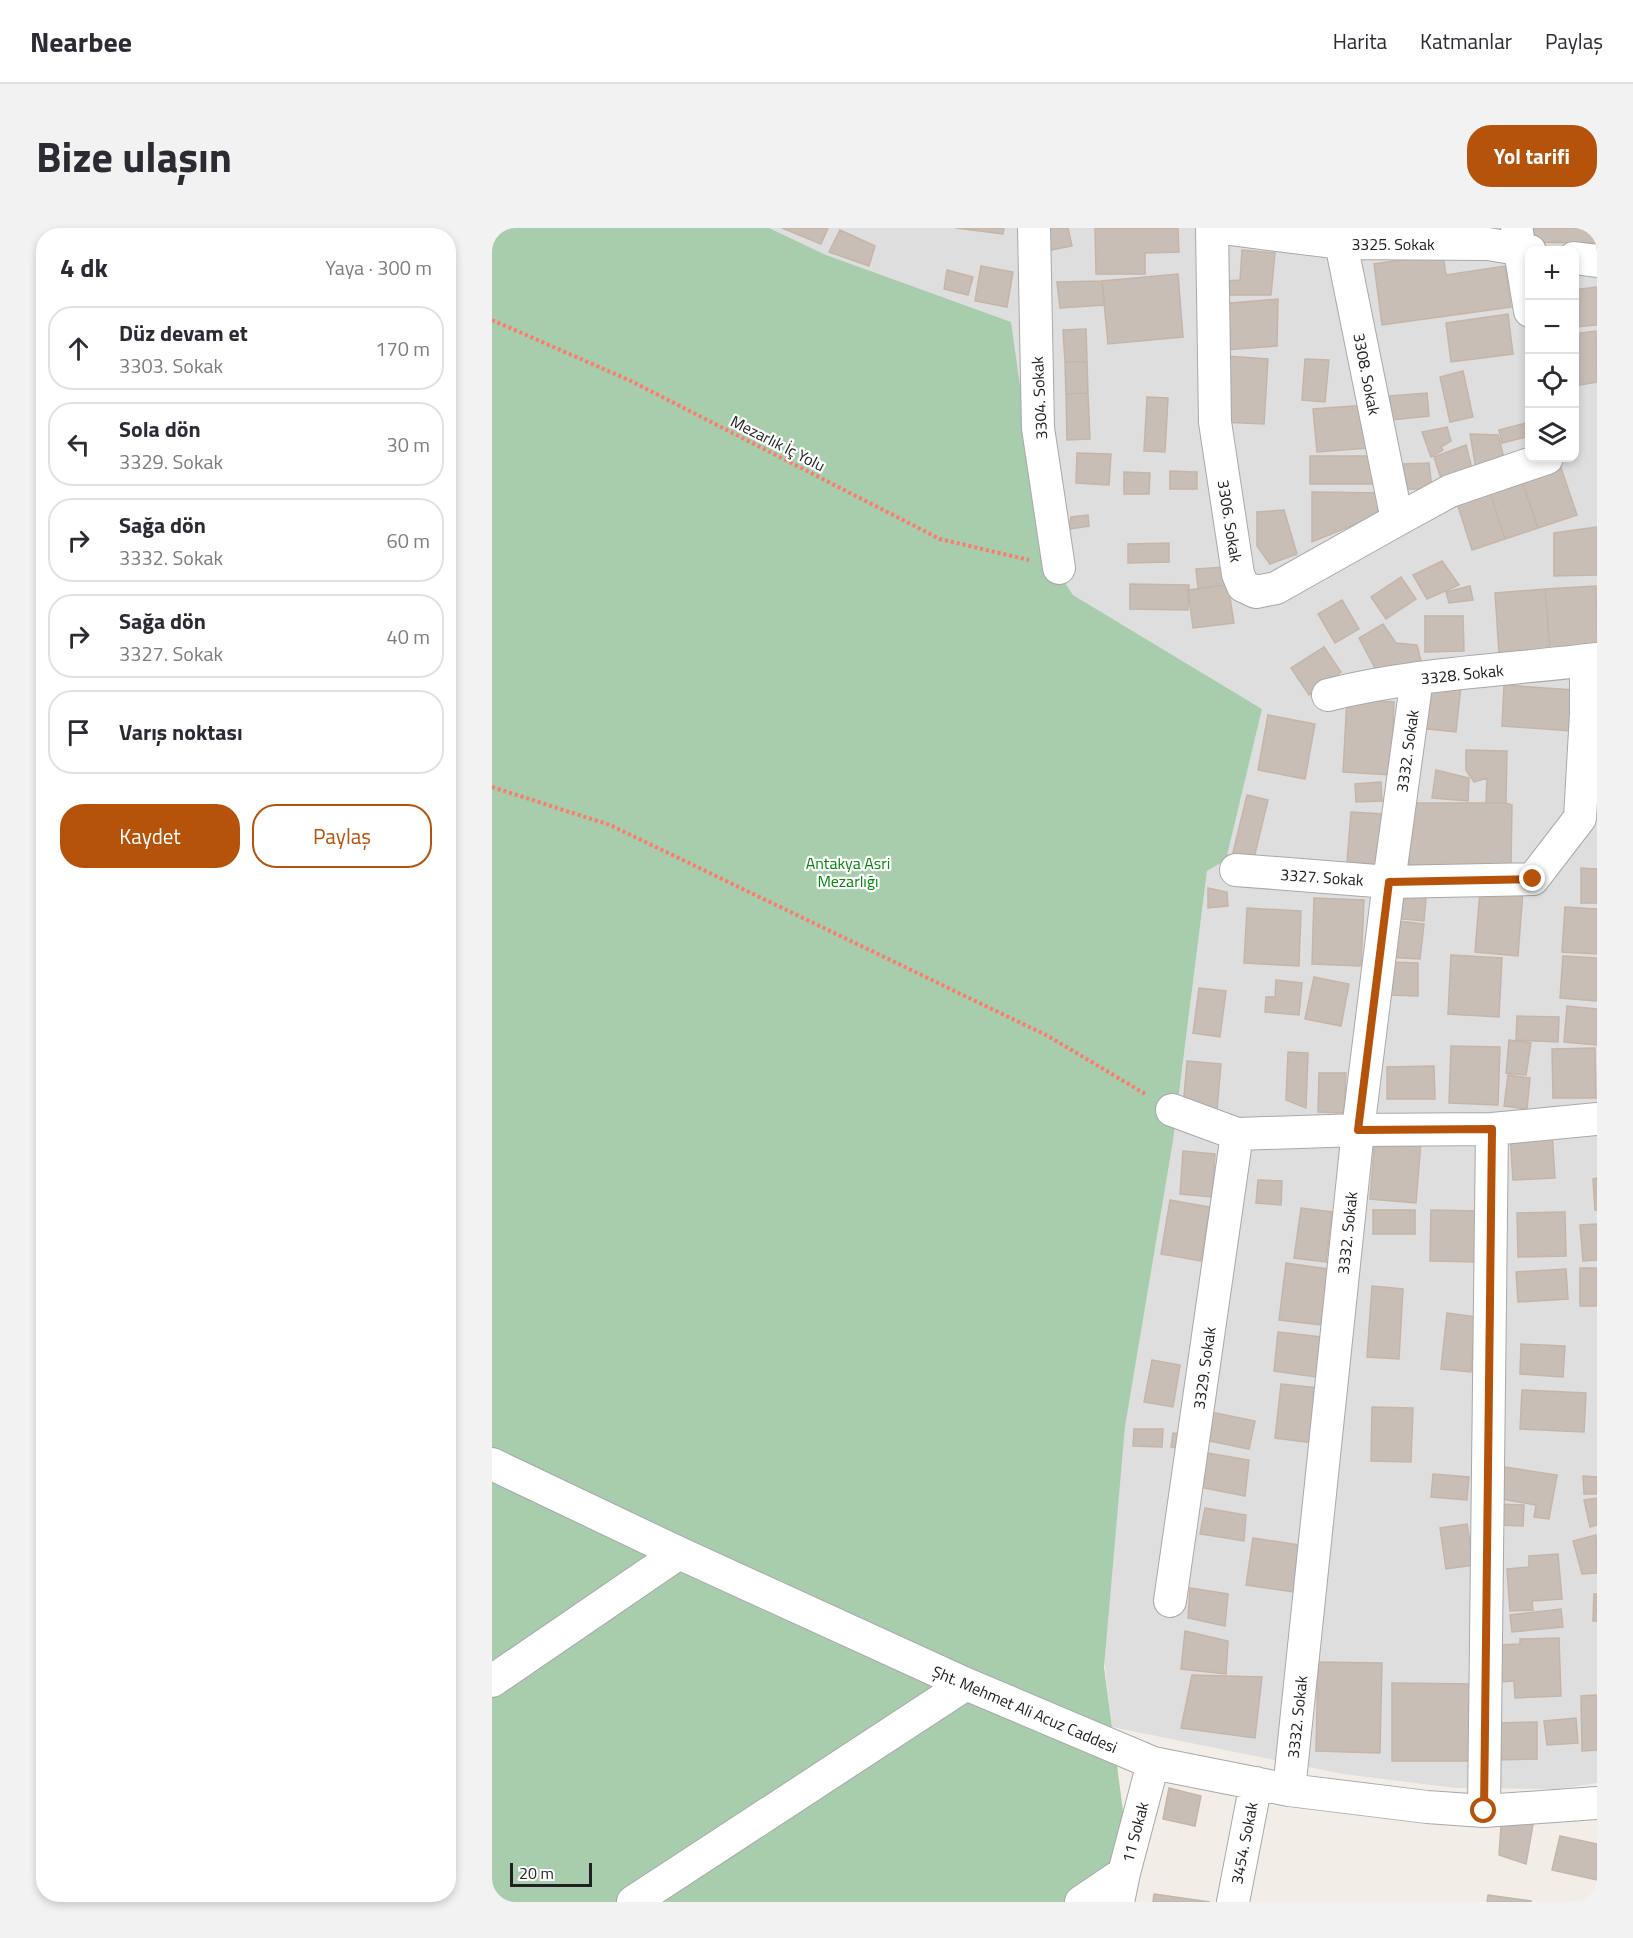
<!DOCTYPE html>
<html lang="tr">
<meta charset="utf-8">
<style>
:root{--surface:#fff;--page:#f2f2f3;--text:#2b2b33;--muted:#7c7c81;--line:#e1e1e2;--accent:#b45309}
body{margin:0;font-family:"Titillium Web",sans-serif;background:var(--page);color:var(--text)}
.controls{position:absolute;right:18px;top:18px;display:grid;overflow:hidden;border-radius:12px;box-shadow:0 3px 9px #0003}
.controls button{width:54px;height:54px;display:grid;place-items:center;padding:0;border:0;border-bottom:2px solid var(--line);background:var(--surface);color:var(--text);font:30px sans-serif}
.scale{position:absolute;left:18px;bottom:15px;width:82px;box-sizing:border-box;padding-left:6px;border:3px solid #212121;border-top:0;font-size:16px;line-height:21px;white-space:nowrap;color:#212121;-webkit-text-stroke:4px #fff;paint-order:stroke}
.stop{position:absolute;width:18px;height:18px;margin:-14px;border:4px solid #b45309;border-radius:50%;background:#fff}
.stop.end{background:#b45309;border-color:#fff;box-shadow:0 2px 6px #0008}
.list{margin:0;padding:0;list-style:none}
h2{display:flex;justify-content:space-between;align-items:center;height:78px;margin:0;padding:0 24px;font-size:26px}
h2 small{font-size:20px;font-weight:400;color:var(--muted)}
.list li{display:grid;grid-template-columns:39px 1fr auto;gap:18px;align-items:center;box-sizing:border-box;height:84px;margin:0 12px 12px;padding:0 12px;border:2px solid var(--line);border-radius:24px}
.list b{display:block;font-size:22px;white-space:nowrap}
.list p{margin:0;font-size:20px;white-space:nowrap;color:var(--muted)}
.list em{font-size:20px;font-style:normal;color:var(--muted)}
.actions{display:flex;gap:12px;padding:18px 24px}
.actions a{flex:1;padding:14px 0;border:2px solid var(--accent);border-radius:24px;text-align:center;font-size:21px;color:var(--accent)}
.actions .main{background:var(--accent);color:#fff}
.icon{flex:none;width:33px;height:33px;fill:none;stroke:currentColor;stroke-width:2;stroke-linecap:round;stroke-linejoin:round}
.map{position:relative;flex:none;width:1105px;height:1674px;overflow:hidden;border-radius:24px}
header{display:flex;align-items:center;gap:36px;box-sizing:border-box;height:84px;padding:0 30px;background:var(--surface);border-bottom:2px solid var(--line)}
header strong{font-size:28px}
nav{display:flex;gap:33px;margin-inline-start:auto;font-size:21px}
.intro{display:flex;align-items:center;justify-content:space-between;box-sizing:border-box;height:144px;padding:0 36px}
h1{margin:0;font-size:42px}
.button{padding:15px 27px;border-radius:24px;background:var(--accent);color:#fff;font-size:21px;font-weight:700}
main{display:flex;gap:36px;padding:0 36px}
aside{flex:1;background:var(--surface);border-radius:24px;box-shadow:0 3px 9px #0003}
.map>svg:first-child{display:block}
.residential{fill:#dfdede;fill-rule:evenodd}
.cemetery{fill:#a7cdac}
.building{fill:#c8beb6;stroke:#c5b5a8;stroke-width:1.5}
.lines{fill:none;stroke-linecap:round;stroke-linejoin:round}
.minor-casing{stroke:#a8a8a8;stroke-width:34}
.path{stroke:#ff796c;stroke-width:4;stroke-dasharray:3 3;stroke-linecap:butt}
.minor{stroke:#fff;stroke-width:32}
.route{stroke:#b45309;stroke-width:8}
.labels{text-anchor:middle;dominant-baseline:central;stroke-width:4.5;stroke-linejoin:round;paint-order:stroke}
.street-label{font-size:16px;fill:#212121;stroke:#fff}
.park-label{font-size:16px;fill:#04850d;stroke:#fff}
</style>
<header>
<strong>Nearbee</strong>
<nav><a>Harita</a><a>Katmanlar</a><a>Paylaş</a></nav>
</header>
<div class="intro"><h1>Bize ulaşın</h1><a class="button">Yol tarifi</a></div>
<main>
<aside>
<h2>4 dk<small>Yaya · 300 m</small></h2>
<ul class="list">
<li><svg class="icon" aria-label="ahead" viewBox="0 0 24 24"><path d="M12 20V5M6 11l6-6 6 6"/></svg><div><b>Düz devam et</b><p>3303. Sokak</p></div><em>170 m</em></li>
<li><svg class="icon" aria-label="left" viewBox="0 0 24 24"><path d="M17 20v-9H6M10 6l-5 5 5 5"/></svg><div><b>Sola dön</b><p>3329. Sokak</p></div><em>30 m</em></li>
<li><svg class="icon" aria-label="right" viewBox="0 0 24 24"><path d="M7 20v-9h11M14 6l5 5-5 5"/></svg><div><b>Sağa dön</b><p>3332. Sokak</p></div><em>60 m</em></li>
<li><svg class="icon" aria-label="right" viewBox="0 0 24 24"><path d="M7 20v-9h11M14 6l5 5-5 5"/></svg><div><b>Sağa dön</b><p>3327. Sokak</p></div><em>40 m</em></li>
<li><svg class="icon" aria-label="arrive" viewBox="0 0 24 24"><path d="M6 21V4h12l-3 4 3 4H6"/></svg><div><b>Varış noktası</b></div></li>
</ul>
<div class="actions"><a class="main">Kaydet</a><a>Paylaş</a></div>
</aside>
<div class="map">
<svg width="1105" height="1674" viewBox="0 0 1105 1674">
<rect width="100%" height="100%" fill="#f2eee7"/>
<path class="residential" d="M277 0H1105V1555L1066 1561 963 1560 851 1546 620 1499 612 1431 633 1199 681 913 715 643 734 632 770 481 581 367 551 321 334 27ZM1038 22H1082V230H1038Z"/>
<path class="cemetery" d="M0 0H277L334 27 519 94 551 321 581 367 770 481 734 632 715 643 681 913 633 1199 612 1439 633 1598 621 1674H0Z"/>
<path class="building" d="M290 0H336L329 16Z
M464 0H512L511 6Z
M555 0H576L580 18 559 22Z
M603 0H686L687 24 653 25V46H604Z
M1030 0H1105V15L1030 14Z
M348 2 383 18 377 38 337 24Z
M750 22 783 25 779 67H732L733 53 748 52Z
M951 26 954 47 1013 38 1019 79 890 97 882 36Z
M489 38 521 44 515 79 483 73Z
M455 42 481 49 476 67 452 61Z
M686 46 691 109 616 116 610 53Z
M610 53 613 77 568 80 565 54Z
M1105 59V97L1082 99V62Z
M786 71 785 118 732 122 727 76Z
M1016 86 1021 126 959 134 954 95Z
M594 101 595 134H573L571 102Z
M1104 103 1105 154 1082 158V106Z
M734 128 776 131 772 196 730 194Z
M813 131 837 132 833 174 810 172Z
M573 134H595L596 165 574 166Z
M971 143 981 189 958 194 948 149Z
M596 165 598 211 575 212 574 166Z
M935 165 937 188 900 192 898 168Z
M655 169 676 170 673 224 652 223Z
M874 177 877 220 825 224 821 181Z
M1038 194V208L1010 215 1007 202Z
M955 199 959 213 949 219 951 222 939 229 930 204Z
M978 206 1006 207 1013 234 984 241Z
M974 217 981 244 951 257 942 229Z
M585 225 619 226 617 257 584 255Z
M818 228H885L886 256H818Z
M937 235 940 261H913L909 236Z
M1068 237 1085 287 1046 300 1029 250Z
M678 243 705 244V261H678Z
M632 244 658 245 657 266H632Z
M1029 250 1046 300 1013 311 997 261Z
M997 261 1013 311 980 322 964 272Z
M820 264 893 265V284L820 314Z
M792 282 805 326 778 336 765 318V284Z
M596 287 597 298 577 301 579 289Z
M1105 299V347L1062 348V305Z
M677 315V334L636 335V316Z
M950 333 967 357 935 371 921 347Z
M734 339 736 357 706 360 704 341Z
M909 349 924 371 894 391 879 369Z
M638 356 697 357 696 382 638 381Z
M736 357 742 395 701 400 696 362Z
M978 358 981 372 957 375 954 364Z
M1104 358 1105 418 1058 421 1053 361Z
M1053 361 1058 421 1007 425 1003 365Z
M850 372 867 401 843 415 826 386Z
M933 388H971L972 423 933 424Z
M891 396 904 415 925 417 931 441 886 446 867 410Z
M832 419 849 444 817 467 799 440Z
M931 455 969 459 964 504 926 500Z
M1012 457 1081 462 1080 503 1010 498Z
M855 471 902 474 899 547 851 544Z
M776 487 823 496 813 551 766 542Z
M974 522 1015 523 1014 575H994L995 550 982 554 974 542Z
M944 542 977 550 976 573 940 570Z
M889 554 890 573 864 574 863 556Z
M755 567 776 572 761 634 740 629Z
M919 575H1014L1020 577 1019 639 917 637Z
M859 584 892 586 888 636 855 634Z
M1089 640 1105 641V675H1089Z
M903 659H935L932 693 901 690Z
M716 660 735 664 736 678 716 680Z
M988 663H1031L1026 728 983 724Z
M822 670 872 672 869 738 820 736Z
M1073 679 1105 681V726L1070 724Z
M755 680 809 683 807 738 752 735Z
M897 692 932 696 928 731 892 729Z
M959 727 1010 730 1007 789 956 786Z
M1071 728 1105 730V773L1068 770Z
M898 734 926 735V768L896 767Z
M822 749 857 756 849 798 813 791Z
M784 752 810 755 807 787 773 784 774 769H783Z
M707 760 734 763 728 809 701 805Z
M1075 778 1105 781V817L1072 814Z
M1025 788 1067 789 1066 814 1024 812Z
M1017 812 1039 815 1034 847 1014 845Z
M959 818 1008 819 1006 877 957 875Z
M1103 820 1104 870H1061L1060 821Z
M796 824 816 825 814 880 794 872Z
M695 833 729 836 725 883 691 880Z
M942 838 943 871H895V839Z
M827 845H854L852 885 826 884Z
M1016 847 1038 850 1035 881 1012 878Z
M1060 903 1063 950 1021 952 1018 905Z
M883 908 929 913 924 975 878 971Z
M691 923 723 926 720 969 688 966Z
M1105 950V982H1103L1101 951Z
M766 952 790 953 789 977 764 975Z
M678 972 718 979 709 1033 669 1026Z
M809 980 840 984 834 1034 802 1030Z
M881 982H923V1006H881Z
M939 982 987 983 985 1034 938 1033Z
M1073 984 1074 1028 1026 1029 1025 985Z
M1105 996V1032L1091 1033 1088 997Z
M794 1035 836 1041 829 1097 787 1092Z
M1088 1040H1105V1078H1088Z
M1074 1041 1076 1071 1026 1074 1024 1044Z
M880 1058 911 1061 907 1131 875 1129Z
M955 1085 984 1089 979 1144 949 1141Z
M786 1104 829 1109 824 1149 782 1143Z
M1029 1116 1073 1118 1071 1149 1028 1146Z
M660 1132 688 1137 681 1179 652 1174Z
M789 1156 827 1160 821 1215 783 1210Z
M1030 1162 1094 1165 1092 1204 1028 1201Z
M880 1179 921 1180 919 1234 879 1233Z
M714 1183 763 1193 757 1221 708 1211Z
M642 1201H671L670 1219 641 1218Z
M681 1205 694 1207 692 1221 679 1219Z
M710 1224 757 1232 753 1268 707 1259Z
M1013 1239 1065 1247 1057 1291 1042 1289 1044 1277 1008 1271Z
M941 1246 977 1249 975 1272 939 1269Z
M1091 1248 1105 1249V1266H1092Z
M1105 1270V1297L1098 1299 1092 1272Z
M1005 1276 1032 1277 1031 1298 1004 1297Z
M713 1280 754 1287 752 1313 708 1306Z
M975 1296 982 1337 954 1341 948 1300Z
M1104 1307 1105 1345 1090 1346 1081 1313Z
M761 1310 807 1317 808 1365 754 1357Z
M1066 1326 1070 1371 1040 1373 1041 1382 1018 1383 1015 1341 1037 1339V1328Z
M698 1360 736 1366 733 1398 696 1390Z
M1102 1366H1105V1393H1101Z
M1069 1381 1071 1399 1020 1404 1018 1387Z
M693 1403 736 1413 734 1446 689 1441Z
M1067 1410 1069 1468 1023 1470 1022 1453 1007 1454 1005 1417 1028 1416V1411Z
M826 1434 890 1435 888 1525 824 1523Z
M700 1447 770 1449 763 1510 689 1500Z
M900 1455 986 1456V1533H900Z
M1105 1467V1522L1090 1523 1089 1468Z
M1084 1490 1086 1515 1055 1517 1052 1493Z
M1045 1494V1531L1004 1532 1003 1495Z
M677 1560 709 1568 703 1598 671 1591Z
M1010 1585 1042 1591 1034 1636 1007 1627Z
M1068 1608 1105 1616V1652L1060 1642Z
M662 1666 718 1674H661Z
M996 1667 1039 1673V1674H995Z"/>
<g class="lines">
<g class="minor-casing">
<path id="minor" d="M542 0 546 200 567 340
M720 0 723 194 746 346 751 358 764 364 784 360 905 292 958 263 1055 230
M730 0 849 15 996 16 1038 23
M846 0 905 292
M1025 4 1038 83
M1082 30 1105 33
M836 467C924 445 1016 442 1105 431
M744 642 897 654 1041 651 1088 590 1094 486V432
M680 882 745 906 866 902 1000 901 1105 891
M0 1236 187 1325 474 1456 661 1535 797 1562 935 1579 992 1583 1105 1575
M678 1373 745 906
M0 1453 187 1325
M797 1562 866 902 897 654 925 450
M992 1583 1000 901
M141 1674 474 1456
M589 1674 632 1645
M626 1674 632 1645 661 1535
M741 1674 764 1555"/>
</g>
<path class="path" d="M0 92 139 153 448 311 537 332
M0 559 118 597 556 808 655 867"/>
<use href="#minor" class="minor"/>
</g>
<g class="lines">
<path class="route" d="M992 1583 1000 901 866 902 897 654 1041 651"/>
</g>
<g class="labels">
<g class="street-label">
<text x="901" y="16">3325. Sokak</text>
<text transform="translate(875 146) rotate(79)">3308. Sokak</text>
<text transform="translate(547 170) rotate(-93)">3304. Sokak</text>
<text transform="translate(286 215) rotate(27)">Mezarlık İç Yolu</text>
<text transform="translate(738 293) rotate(81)">3306. Sokak</text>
<text transform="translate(970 446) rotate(-6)">3328. Sokak</text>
<text transform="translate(915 523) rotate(-82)">3332. Sokak</text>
<text transform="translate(830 649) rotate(4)">3327. Sokak</text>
<text transform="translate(855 1005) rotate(-84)">3332. Sokak</text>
<text transform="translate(712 1140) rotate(-82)">3329. Sokak</text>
<text transform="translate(533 1481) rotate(23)">Şht. Mehmet Ali Acuz Caddesi</text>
<text transform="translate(805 1489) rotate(-84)">3332. Sokak</text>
<text transform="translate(643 1604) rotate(-75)">11 Sokak</text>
<text transform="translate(752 1615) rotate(-79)">3454. Sokak</text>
</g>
<g class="park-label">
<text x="356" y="635">Antakya Asri<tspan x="356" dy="18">Mezarlığı</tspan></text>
</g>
</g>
</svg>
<div class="controls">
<button>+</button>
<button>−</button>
<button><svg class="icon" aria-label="locate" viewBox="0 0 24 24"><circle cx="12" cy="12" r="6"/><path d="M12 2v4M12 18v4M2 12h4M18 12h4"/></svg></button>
<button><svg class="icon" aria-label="layers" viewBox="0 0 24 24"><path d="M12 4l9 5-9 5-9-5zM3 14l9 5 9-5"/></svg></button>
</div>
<div class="scale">20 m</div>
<div class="stop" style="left:992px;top:1583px"></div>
<div class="stop end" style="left:1041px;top:651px"></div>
</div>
</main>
